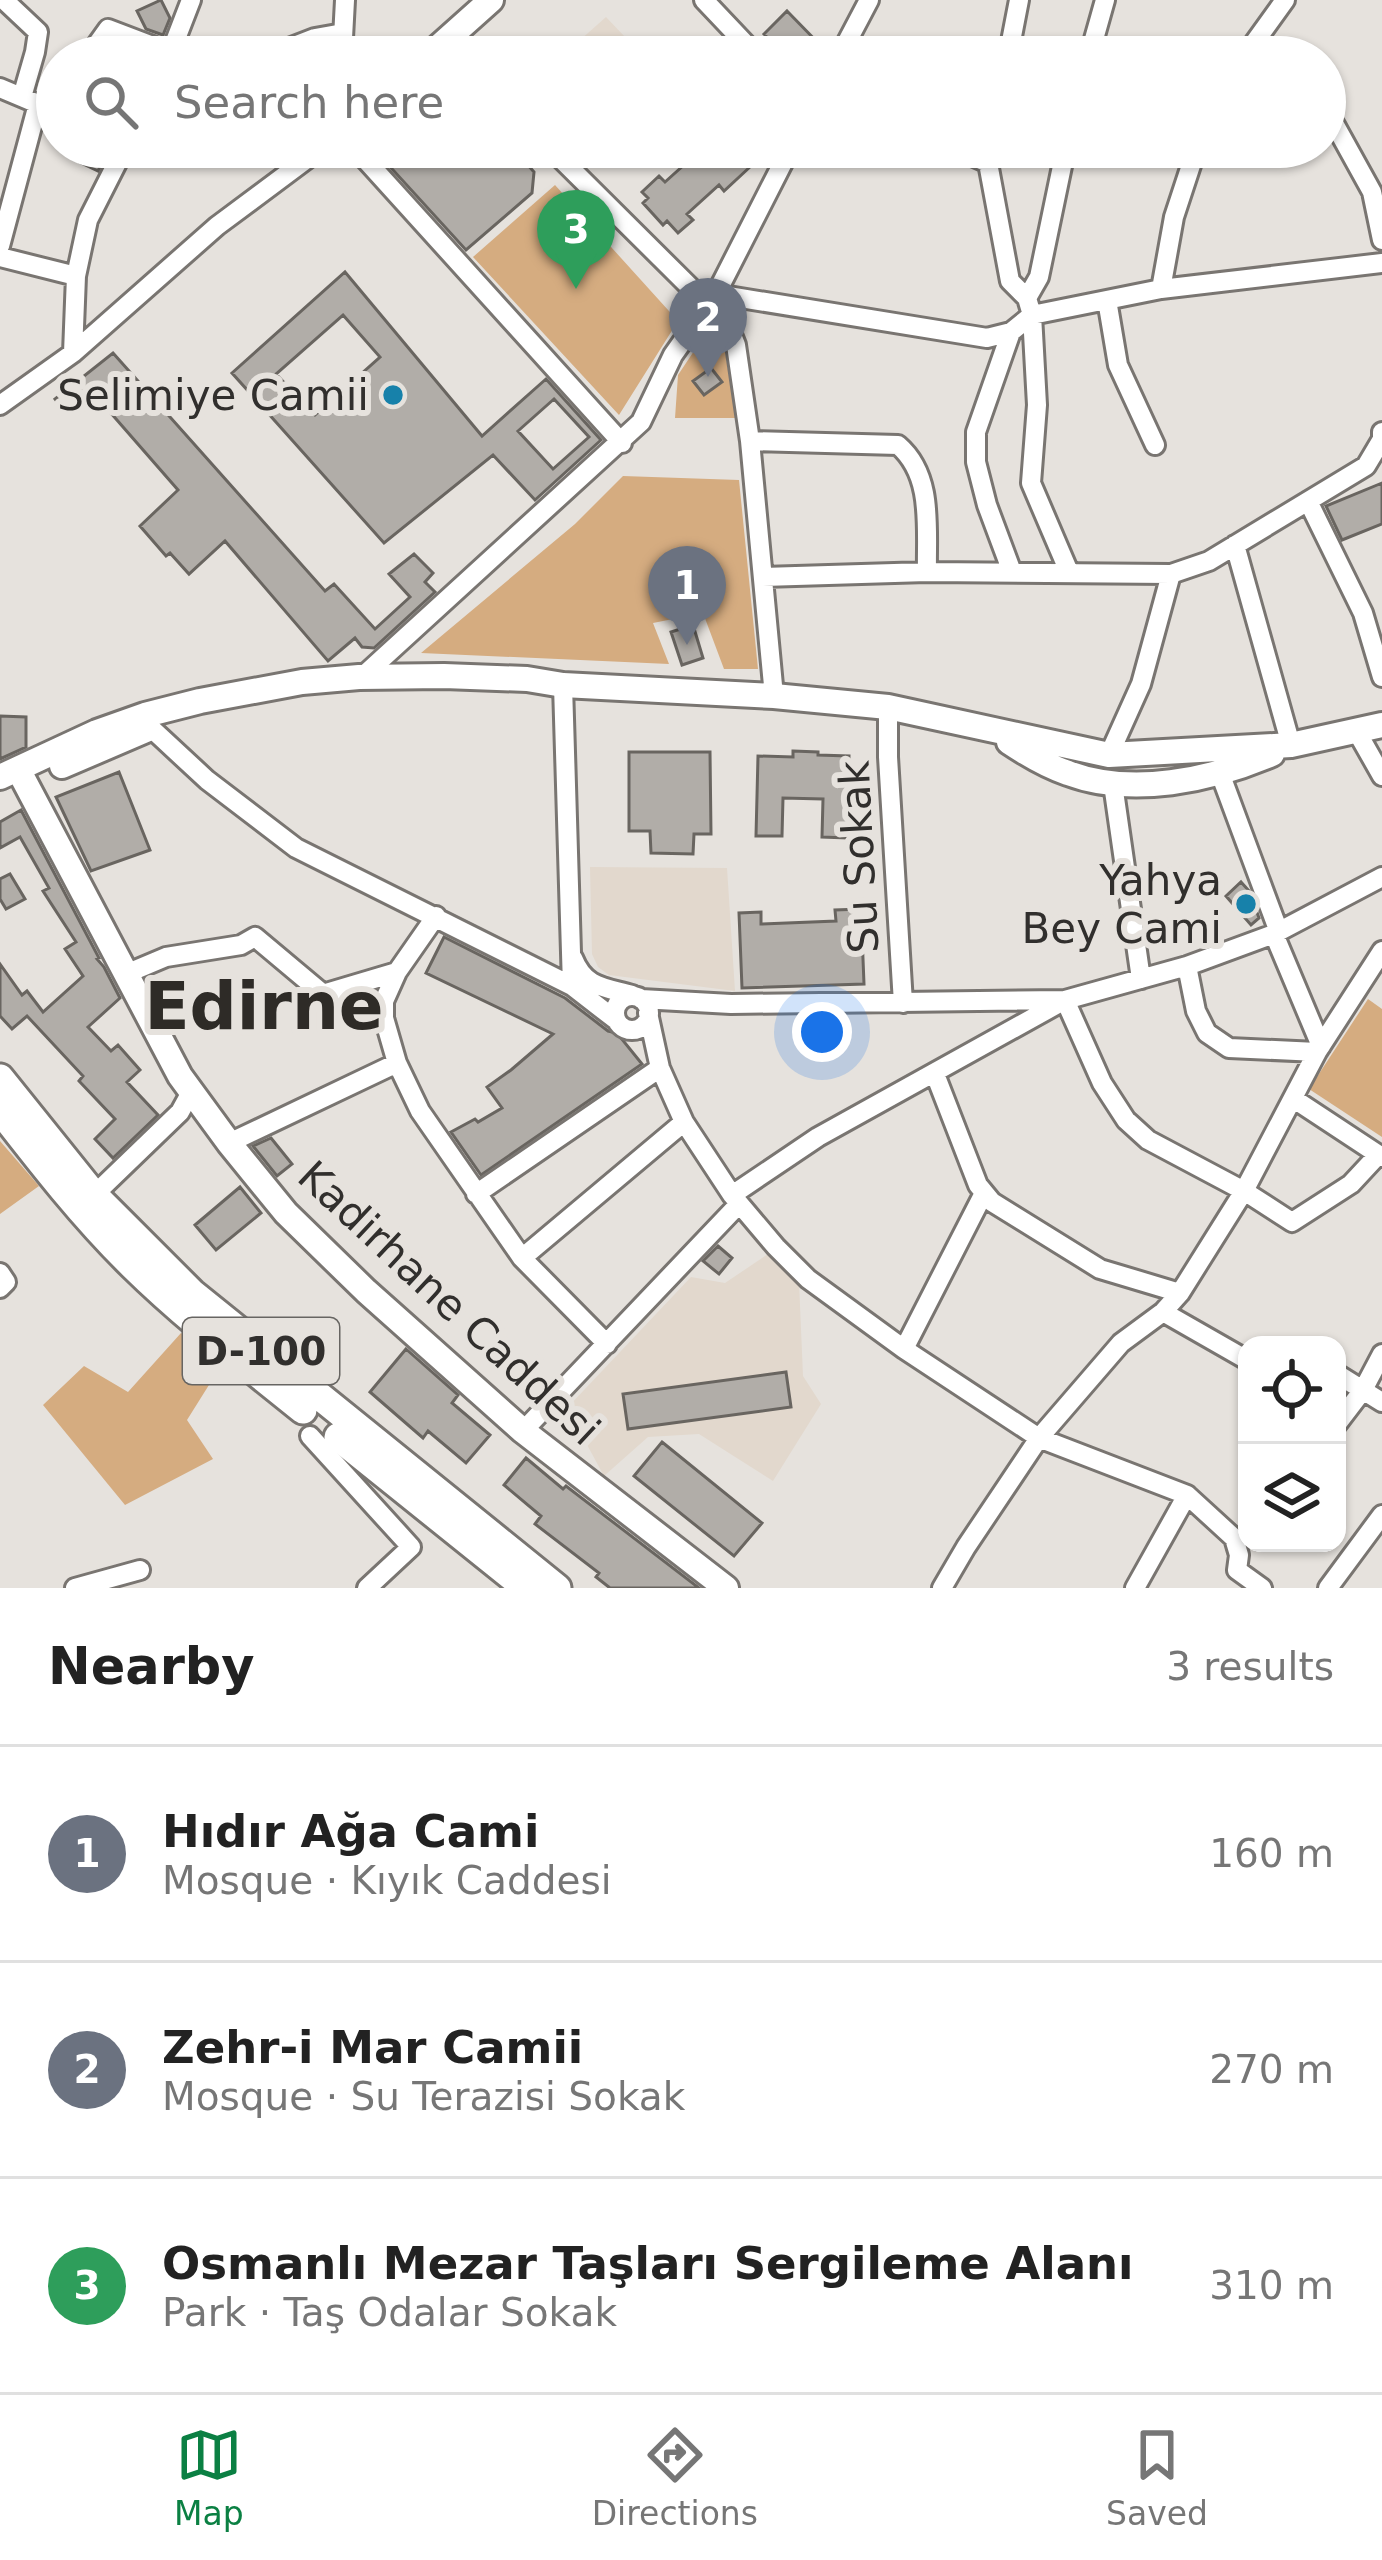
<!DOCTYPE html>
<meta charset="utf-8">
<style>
:root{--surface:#fff;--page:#f2f2f2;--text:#222;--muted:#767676;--line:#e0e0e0;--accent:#0b8043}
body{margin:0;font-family:"DejaVu Sans",sans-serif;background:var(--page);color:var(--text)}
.controls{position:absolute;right:36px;bottom:36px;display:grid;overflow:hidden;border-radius:24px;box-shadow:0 3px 9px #0004}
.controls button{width:108px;height:108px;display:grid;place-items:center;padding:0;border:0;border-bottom:3px solid var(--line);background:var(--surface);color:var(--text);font:60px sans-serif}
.you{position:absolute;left:822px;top:1032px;width:42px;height:42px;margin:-30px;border:9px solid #fff;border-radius:50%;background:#1a73e8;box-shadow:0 0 0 18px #1a73e833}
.badge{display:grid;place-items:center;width:78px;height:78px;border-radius:50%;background:var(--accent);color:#fff;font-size:39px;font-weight:700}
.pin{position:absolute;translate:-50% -99px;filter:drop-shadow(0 3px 6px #0008)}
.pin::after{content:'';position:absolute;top:63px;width:42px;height:36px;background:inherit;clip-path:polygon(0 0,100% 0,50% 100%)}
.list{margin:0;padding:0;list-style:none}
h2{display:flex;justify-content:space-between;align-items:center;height:156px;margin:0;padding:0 48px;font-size:51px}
h2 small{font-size:39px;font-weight:400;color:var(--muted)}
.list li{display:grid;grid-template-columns:78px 1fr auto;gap:36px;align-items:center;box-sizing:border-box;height:216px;padding:0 48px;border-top:3px solid var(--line)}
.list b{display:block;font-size:45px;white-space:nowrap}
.list p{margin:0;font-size:39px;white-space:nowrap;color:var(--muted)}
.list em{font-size:39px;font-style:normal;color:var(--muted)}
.icon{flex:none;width:66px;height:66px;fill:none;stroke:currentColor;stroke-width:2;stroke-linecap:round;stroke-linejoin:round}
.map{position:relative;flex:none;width:1382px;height:1588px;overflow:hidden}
.search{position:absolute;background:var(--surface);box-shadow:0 3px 9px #0004;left:36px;right:36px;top:36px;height:132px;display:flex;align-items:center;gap:30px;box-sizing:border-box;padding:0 42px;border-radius:66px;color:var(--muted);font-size:45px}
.sheet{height:804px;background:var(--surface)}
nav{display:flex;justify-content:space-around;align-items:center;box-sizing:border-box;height:168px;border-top:3px solid var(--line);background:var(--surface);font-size:33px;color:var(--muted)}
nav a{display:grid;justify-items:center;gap:6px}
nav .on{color:var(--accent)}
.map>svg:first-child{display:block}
.built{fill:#e2d8cd}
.green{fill:#d5ac80}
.building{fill:#b1ada8;stroke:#696560;stroke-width:3;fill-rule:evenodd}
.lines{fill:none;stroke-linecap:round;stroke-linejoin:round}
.street-casing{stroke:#797571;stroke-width:24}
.secondary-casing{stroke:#797571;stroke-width:30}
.primary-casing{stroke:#797571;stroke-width:33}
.street{stroke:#fff;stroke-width:18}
.secondary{stroke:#fff;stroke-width:24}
.primary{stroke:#fff;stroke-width:27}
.poi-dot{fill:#1781aa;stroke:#e6e2dd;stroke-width:4.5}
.labels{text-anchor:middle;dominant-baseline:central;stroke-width:12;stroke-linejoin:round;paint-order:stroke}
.shield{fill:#e6e2dd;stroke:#676562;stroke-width:3}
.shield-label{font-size:39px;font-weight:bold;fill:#312f2d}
.poi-label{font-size:42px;fill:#312f2d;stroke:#e6e2dd;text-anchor:end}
.street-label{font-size:42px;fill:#312f2d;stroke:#e6e2dd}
.town-label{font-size:66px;font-weight:bold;fill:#2e2b27;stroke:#e6e2dd}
</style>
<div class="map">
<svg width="1382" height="1588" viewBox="0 0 1382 1588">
<rect width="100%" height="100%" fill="#e6e2dd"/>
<path class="built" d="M606 17 644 57H561Z
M590 867 727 868 735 991 609 975 598 967 592 954Z
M771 1252 799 1282 803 1376 821 1404 773 1481 699 1434 648 1437 604 1476 567 1408 691 1277 725 1283Z"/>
<path class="green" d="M555 185 678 321 619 415 473 257Z
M714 321 722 333 736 418H675L678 375Z
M623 476 739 480 758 669H724L703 613 653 623 669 664 421 653 575 524Z
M1368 999 1382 1009V1137L1309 1089Z
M0 1141 39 1186 0 1214Z
M181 1333 224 1361 187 1420 213 1459 125 1505 43 1405 84 1366 128 1392Z"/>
<path class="building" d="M161 0 170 18 163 35 146 29 137 11Z
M787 11 825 50 818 57H785L764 34Z
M586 39 603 57H567Z
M78 147H110L98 171 73 159Z
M372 147H512L534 172 532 193 466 250Z
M704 147H734L751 166 724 191 719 185 687 214 693 220 678 233 667 221 663 225 643 203 648 198 642 192 659 176 665 182Z
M345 272 482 436 546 379 601 440 535 500 493 455 384 543 232 373ZM343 315 380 357 315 415 276 374ZM554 399 589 437 553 469 518 431Z
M113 353 325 591 334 584 375 629 410 597 389 574 414 554 433 573 425 582 435 592 374 648 362 647 355 638 328 661 225 541 189 574 170 553 166 556 140 526 178 490 89 388 61 407 55 399Z
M711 368 722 382 704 395 693 381Z
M1382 483V524L1342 540 1326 506Z
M693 625 703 658 682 665 671 632Z
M0 716 26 717V747L0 759Z
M793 751 818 752V755L849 756 847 838 822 837 823 799 783 798 782 836H756L758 756 793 757Z
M629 752H710L711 834H694L693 854 651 853 650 831H629Z
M119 772 150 850 91 871 56 797Z
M21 810 99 958 97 959 104 967 120 998 88 1027 111 1051 118 1045 140 1070 127 1082 158 1115 113 1158 95 1139 115 1119 79 1081 83 1076 27 1016 12 1029 0 1016V964L22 995 27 991 43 1012 83 976 65 949 76 942 43 891 49 888 20 837 0 848V822Z
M10 874 25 899 6 909 0 899V879Z
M1241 882 1250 892 1259 918 1251 925 1226 896Z
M861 909 864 984 742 988 739 913 761 912V924L836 921 835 910Z
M444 937 565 998 608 1031 617 1033 642 1064 481 1175 451 1132 475 1119 478 1122 502 1108 487 1087 511 1070 553 1034 426 973Z
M271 1138 292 1164 277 1176 253 1146Z
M240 1187 261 1213 216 1250 195 1225Z
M718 1246 732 1258 719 1274 703 1261Z
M406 1349 458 1395 452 1403 490 1435 466 1463 428 1431 423 1438 370 1392Z
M786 1372 791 1407 628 1429 623 1394Z
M662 1442 762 1523 734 1556 634 1476Z
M526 1458 563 1489 566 1486 699 1588H610L596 1577 599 1573 535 1524 541 1516 504 1485Z"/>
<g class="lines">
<g class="street-casing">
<path id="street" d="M4 0 38 32 35 52 22 97
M704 0 758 57
M88 57 108 29 171 53
M169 57 191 0
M266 57 315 38 343 33
M342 57 345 0
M839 57 869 0
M1008 57 1019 0
M1089 57 1105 0
M1244 57 1285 0
M0 88 57 112
M1325 115 1335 125 1372 192 1382 240
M354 147 622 443
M549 147 697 294H716L987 338 1011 332
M952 147 988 163
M991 147 988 163 1010 281 1027 298 1032 315 1037 405 1031 483 1069 572
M0 246 38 104
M0 257 76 276
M1161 289 1174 217 1197 147
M716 294 736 345 750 441 774 696
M1027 298 1039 277 1066 147
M1107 300 1118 365 1155 445
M73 353 76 276 88 220 125 147
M0 405 73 353 217 226 323 147
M750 441 898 445C934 476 926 528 927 572
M1308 501 1363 613 1382 677
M1235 545 1291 745
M1012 572 987 505 976 462V432L1011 332 1032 315 1161 289 1382 263
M763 577 927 572 1171 574 1209 561 1366 466 1382 439V432
M362 677 641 422 673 355 716 294 791 147
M563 685 572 986
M888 707V757L903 1003
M151 728 207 780 296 848 572 986 616 1020
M1357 732 1382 776
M1109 755 1141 684 1171 574
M1220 773 1279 932
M1113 784 1141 979
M436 916 397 972 384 1001V1018L397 1063 420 1111 522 1258 607 1344
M1274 934 1321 1046
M573 958C585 988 604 987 632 995
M1187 966 1196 1011 1207 1033 1229 1048 1317 1052
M128 973 166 957 241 945 255 937 323 994 397 972
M615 1013a17 17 0 1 1 34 0a17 17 0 1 1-34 0Z
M641 999 731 1004 1065 1000 1102 1083 1126 1120 1148 1140 1244 1191 1292 1222 1351 1184 1378 1155
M648 1013 660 1068 684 1122 732 1195 776 1247 808 1279 904 1349 1039 1438 1187 1495 1234 1538 1239 1555 1237 1570 1262 1588
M935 1074 978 1185 992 1202 1100 1269 1180 1293
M1294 1099 1382 1157
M229 1143 397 1063
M476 1194 660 1068
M94 1195 180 1112 191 1092
M732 1195 818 1137 1065 1000 1187 966 1274 934 1382 877
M522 1258 684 1122
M0 1273 6 1282 0 1288
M1163 1312 1247 1360
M904 1349 984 1193
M1337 1374 1382 1402
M1337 1424 1363 1390 1382 1354
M523 1431 739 1204
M310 1436 411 1547 367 1588
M75 1588 140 1570
M942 1588 966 1547 1039 1438 1121 1343 1163 1312 1180 1293 1244 1191 1317 1052 1382 951
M1135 1588 1187 1495
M1328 1588 1382 1515"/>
</g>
<g class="secondary-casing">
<path id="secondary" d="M434 51 491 0
M1009 742C1027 754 1047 766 1068 773 1132 797 1211 780 1272 754
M62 766 146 730
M18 769 180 1076 229 1143 286 1213 366 1291 523 1431 726 1588
M0 777 97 732 145 715 200 701 302 682 359 677 444 676 527 679 563 685 774 696 888 707 1109 755 1291 745 1382 725"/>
</g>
<g class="primary-casing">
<path id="primary" d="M0 1078 94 1195 192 1293 557 1588
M0 1110C42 1164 84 1218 133 1266 186 1318 245 1363 303 1410
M338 1437 526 1588"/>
</g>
<use href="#street" class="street"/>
<use href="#secondary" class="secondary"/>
<use href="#primary" class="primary"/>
</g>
<g class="poi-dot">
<circle cx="393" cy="395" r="12"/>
<circle cx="1246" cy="904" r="12"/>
</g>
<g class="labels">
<rect class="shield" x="183" y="1318" width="156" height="66" rx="9"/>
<g class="shield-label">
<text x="261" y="1351">D-100</text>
</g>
<g class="poi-label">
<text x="369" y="395">Selimiye Camii</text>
<text x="1222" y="880">Yahya<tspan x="1222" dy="48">Bey Cami</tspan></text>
</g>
<g class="street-label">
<text transform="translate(859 857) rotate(-93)">Su Sokak</text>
<text transform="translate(449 1303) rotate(43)">Kadirhane Caddesi</text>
</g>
<g class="town-label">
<text x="264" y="1006">Edirne</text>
</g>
</g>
</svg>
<div class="controls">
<button><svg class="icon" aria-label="locate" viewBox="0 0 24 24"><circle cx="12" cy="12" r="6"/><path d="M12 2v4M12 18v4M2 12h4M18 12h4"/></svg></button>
<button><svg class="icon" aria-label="layers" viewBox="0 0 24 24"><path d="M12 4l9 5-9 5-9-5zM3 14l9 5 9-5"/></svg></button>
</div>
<div class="you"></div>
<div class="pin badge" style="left:687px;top:645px;background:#6b7280">1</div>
<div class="pin badge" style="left:708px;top:377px;background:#6b7280">2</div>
<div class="pin badge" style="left:576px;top:289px;background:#2e9e5b">3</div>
<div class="search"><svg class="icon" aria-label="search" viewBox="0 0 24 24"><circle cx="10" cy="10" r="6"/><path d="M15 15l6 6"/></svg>Search here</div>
</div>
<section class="sheet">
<h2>Nearby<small>3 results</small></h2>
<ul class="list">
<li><span class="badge" style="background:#6b7280">1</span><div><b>Hıdır Ağa Cami</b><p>Mosque · Kıyık Caddesi</p></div><em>160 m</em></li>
<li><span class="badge" style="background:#6b7280">2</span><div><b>Zehr-i Mar Camii</b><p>Mosque · Su Terazisi Sokak</p></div><em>270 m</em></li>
<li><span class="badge" style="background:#2e9e5b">3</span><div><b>Osmanlı Mezar Taşları Sergileme Alanı</b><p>Park · Taş Odalar Sokak</p></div><em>310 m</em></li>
</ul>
</section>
<nav>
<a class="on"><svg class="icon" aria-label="map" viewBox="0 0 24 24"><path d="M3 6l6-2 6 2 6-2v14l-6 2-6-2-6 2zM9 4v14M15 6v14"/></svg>Map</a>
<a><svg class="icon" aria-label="directions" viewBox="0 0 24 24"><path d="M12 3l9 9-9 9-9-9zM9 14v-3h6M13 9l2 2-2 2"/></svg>Directions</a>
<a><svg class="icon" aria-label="saved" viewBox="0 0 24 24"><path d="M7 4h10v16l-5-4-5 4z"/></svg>Saved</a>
</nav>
